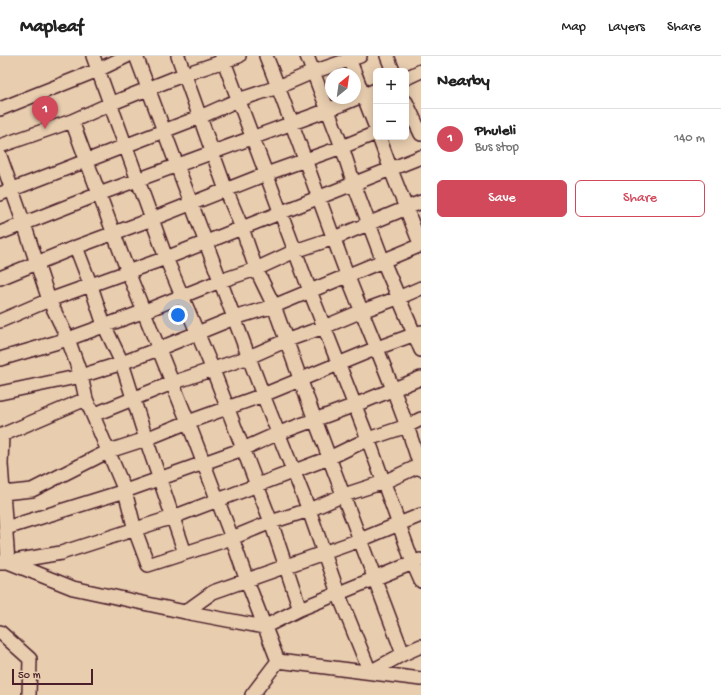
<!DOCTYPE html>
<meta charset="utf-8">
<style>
:root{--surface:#fff;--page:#f2f2f2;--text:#222;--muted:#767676;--line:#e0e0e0;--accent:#d1495b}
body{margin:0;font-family:"Gochi Hand",sans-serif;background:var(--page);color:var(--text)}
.controls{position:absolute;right:12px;top:12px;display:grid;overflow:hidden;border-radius:6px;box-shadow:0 2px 10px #0003}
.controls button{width:36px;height:36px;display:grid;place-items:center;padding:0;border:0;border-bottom:1px solid var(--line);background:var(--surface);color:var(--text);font:20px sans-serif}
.compass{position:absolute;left:325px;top:12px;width:36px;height:36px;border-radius:50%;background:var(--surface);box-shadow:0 2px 10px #0003;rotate:29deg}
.scale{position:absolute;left:12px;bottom:10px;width:81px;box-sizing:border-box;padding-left:4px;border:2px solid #4a1f2b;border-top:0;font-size:11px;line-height:14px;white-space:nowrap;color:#4a1f2b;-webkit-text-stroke:3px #e8cdaf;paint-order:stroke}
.you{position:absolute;left:178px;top:259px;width:14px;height:14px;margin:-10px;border:3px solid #fff;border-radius:50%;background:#1a73e8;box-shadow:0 0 0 6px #1a73e833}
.badge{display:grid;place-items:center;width:26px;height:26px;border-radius:50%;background:var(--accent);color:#fff;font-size:13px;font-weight:700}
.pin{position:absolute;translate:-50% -33px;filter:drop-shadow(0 1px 2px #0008)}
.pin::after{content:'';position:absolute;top:21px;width:14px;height:12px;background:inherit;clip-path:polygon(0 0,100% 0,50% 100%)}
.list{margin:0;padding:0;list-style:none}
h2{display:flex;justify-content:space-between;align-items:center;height:52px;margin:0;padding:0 16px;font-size:17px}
h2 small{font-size:13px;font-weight:400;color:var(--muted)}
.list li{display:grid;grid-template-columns:26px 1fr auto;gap:12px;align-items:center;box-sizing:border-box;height:60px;padding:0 16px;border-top:1px solid var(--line)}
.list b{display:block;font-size:15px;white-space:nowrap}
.list p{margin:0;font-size:13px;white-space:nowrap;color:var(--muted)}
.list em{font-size:13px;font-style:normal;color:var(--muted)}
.actions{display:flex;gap:8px;padding:12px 16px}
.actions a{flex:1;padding:9px 0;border:1px solid var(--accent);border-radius:6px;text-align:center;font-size:14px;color:var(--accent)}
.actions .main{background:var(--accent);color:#fff}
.map{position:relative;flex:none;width:421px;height:639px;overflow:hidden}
header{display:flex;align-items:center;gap:24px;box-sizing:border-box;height:56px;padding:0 20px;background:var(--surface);border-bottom:1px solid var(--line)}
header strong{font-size:19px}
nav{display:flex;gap:22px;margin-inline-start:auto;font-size:14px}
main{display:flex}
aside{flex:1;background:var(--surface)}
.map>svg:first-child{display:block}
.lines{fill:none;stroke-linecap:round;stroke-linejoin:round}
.minor-casing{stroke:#4a1f2b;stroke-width:16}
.minor{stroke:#e8cdaf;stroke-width:13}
</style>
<header>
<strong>Mapleaf</strong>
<nav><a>Map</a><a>Layers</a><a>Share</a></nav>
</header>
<main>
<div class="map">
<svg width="421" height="639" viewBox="0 0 421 639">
<rect width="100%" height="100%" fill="#e8cdaf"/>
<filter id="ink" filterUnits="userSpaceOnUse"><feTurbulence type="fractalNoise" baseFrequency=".025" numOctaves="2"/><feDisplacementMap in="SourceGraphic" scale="8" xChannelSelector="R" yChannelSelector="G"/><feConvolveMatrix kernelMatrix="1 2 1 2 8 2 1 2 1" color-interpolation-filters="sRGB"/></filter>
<g filter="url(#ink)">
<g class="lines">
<g class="minor-casing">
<path id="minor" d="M93 0 166 202 213 314 271 466 300 553
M136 0 263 339 309 454 338 537 370 616 403 598 421 590
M178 0 226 134 242 172 256 213 274 250 315 364 403 598
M222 0 310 235 368 383 413 507 421 525
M266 0C295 73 320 147 348 221 373 285 401 347 421 413
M307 0 342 91 354 128 383 205 421 294
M348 0 376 72
M387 0 393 15
M406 22 421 15
M406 46 421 78
M0 53 98 14 127 0
M72 65 128 216 188 366 232 482 247 525 278 605
M379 81 391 114 421 190
M0 90 72 65 110 48 185 18 239 0
M0 100 24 168 49 244 68 283 81 320 86 343 125 435 135 474 148 509 232 482 271 466 309 454 344 439 384 426 421 409
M0 138 200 61 238 44 278 31 313 16 360 0
M0 177 99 138 328 54 376 34
M76 191 91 230 104 269 122 307 146 383 185 497
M0 222 76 191 152 163 266 118 342 91 376 77
M0 265 49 244 166 202 421 101
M0 303 68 283 145 255 220 225 256 213 295 195 334 182 421 146
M0 337 81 320 122 307 158 293 234 262 274 250 421 189
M93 359 172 327 249 301 285 285 324 271 362 255 398 242 421 232
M3 437 32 434 109 395 146 383 188 366 263 339 377 292 421 276
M6 472 125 435 243 393 279 377 355 349 421 322
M0 506H8L1 408 2 379 86 343
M8 506 61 497 173 461 329 402 368 383 407 370 421 363
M8 506 73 532 185 556 264 571 300 553 420 504
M185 556 213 536 360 484 421 459
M0 576 30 603 29 639
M252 639 278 605 421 623"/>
</g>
<use href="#minor" class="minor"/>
</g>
</g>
</svg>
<div class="controls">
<button>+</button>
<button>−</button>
</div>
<svg class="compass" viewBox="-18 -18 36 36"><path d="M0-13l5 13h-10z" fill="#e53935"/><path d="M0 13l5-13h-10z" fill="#767676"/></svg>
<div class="scale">50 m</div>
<div class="you"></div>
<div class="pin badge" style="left:45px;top:73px">1</div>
</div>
<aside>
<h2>Nearby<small></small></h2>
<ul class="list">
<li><span class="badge">1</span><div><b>Phuleli</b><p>Bus stop</p></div><em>140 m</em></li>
</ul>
<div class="actions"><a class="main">Save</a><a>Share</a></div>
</aside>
</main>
